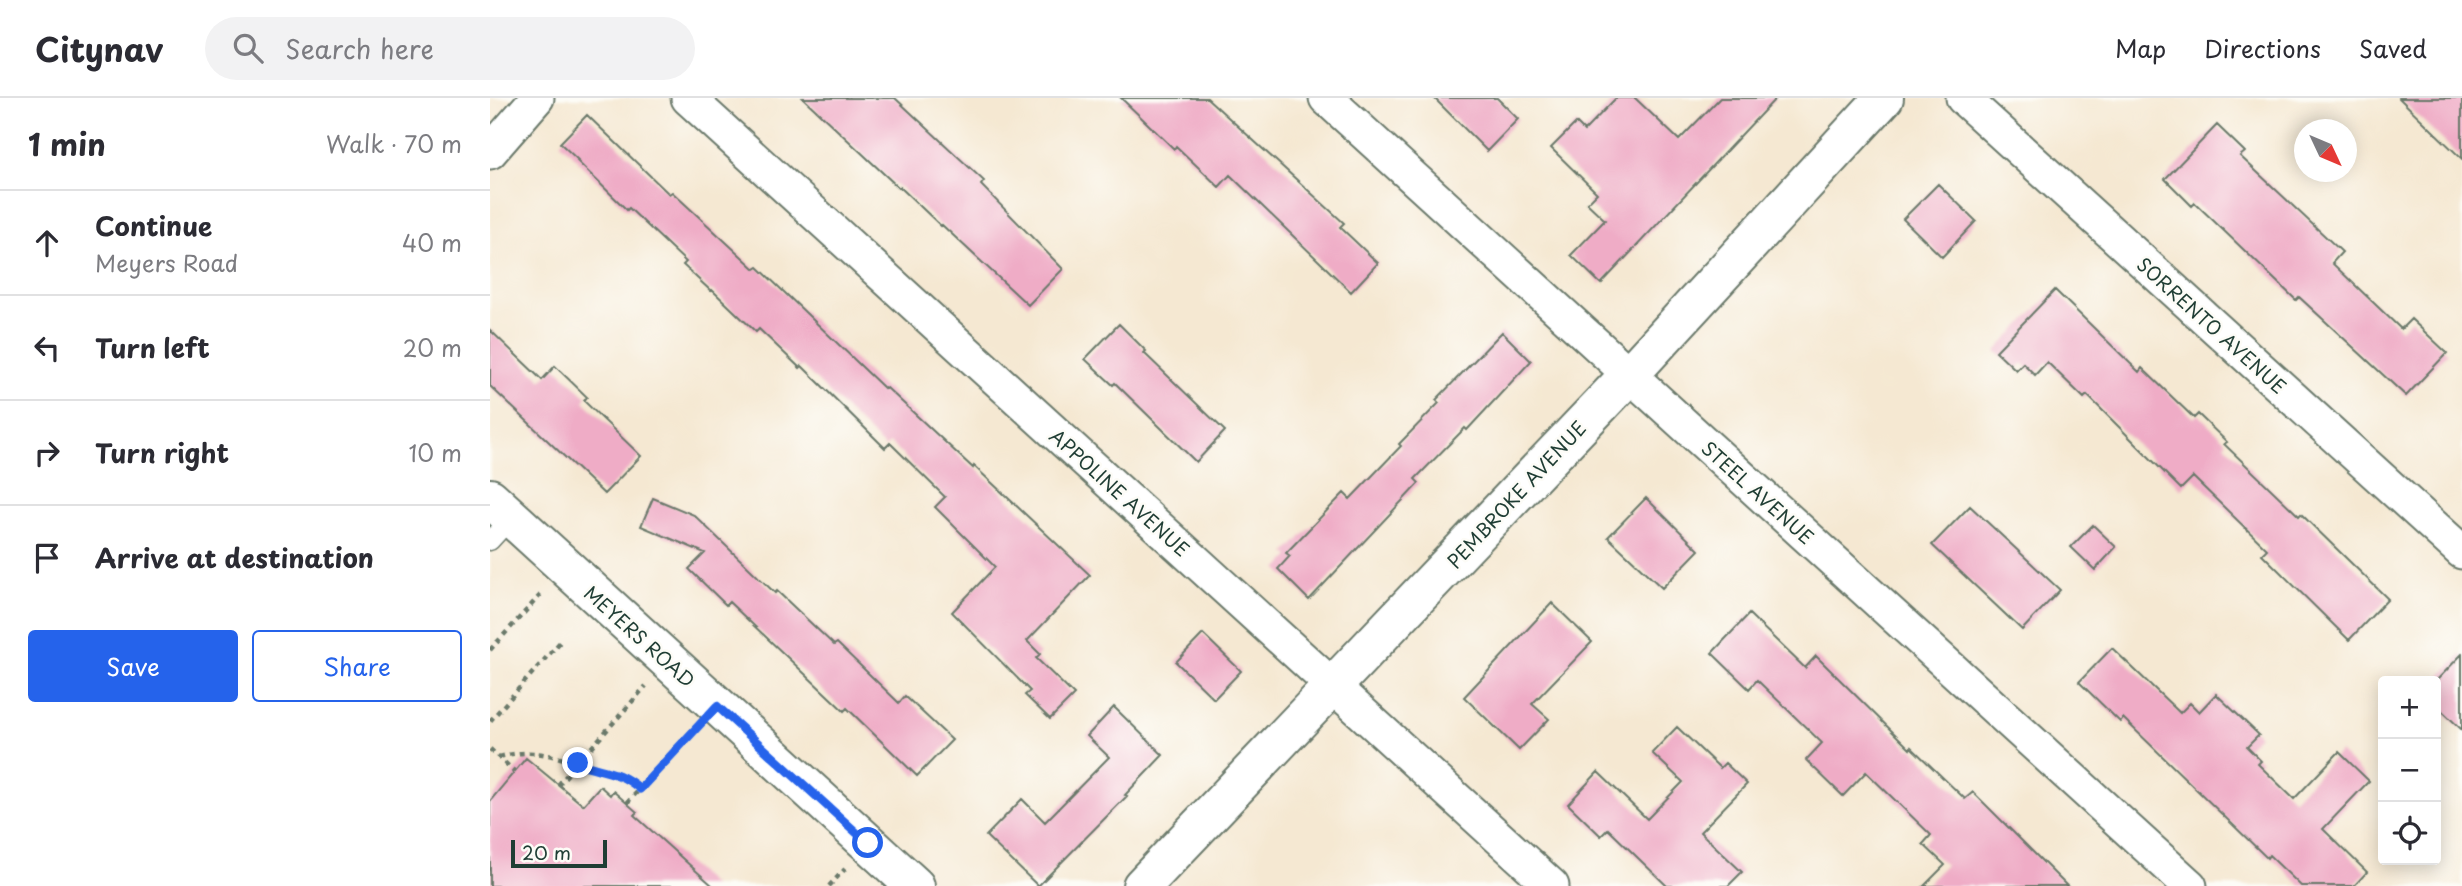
<!DOCTYPE html>
<meta charset="utf-8">
<style>
:root{--surface:#fff;--page:#f2f2f3;--text:#2b2b33;--muted:#7c7c81;--line:#e1e1e2;--accent:#2563eb}
body{margin:0;font-family:"Playpen Sans",sans-serif;background:var(--page);color:var(--text)}
.controls{position:absolute;right:21px;bottom:21px;display:grid;overflow:hidden;border-radius:7px;box-shadow:0 4px 18px #0003}
.controls button{width:63px;height:63px;display:grid;place-items:center;padding:0;border:0;border-bottom:2px solid var(--line);background:var(--surface);color:var(--text);font:35px sans-serif}
.compass{position:absolute;left:1804px;top:21px;width:63px;height:63px;border-radius:50%;background:var(--surface);box-shadow:0 4px 18px #0003;rotate:134deg}
.scale{position:absolute;left:21px;bottom:18px;width:96px;box-sizing:border-box;padding-left:7px;border:4px solid #1f3d34;border-top:0;font-size:19px;line-height:24px;white-space:nowrap;color:#1f3d34;-webkit-text-stroke:5px #fdfcf7;paint-order:stroke}
.stop{position:absolute;width:21px;height:21px;margin:-16px;border:5px solid #2563eb;border-radius:50%;background:#fff}
.stop.end{background:#2563eb;border-color:#fff;box-shadow:0 2px 7px #0008}
.list{margin:0;padding:0;list-style:none}
h2{display:flex;justify-content:space-between;align-items:center;height:91px;margin:0;padding:0 28px;font-size:30px}
h2 small{font-size:23px;font-weight:400;color:var(--muted)}
.list li{display:grid;grid-template-columns:46px 1fr auto;gap:21px;align-items:center;box-sizing:border-box;height:105px;padding:0 28px;border-top:2px solid var(--line)}
.list b{display:block;font-size:26px;white-space:nowrap}
.list p{margin:0;font-size:23px;white-space:nowrap;color:var(--muted)}
.list em{font-size:23px;font-style:normal;color:var(--muted)}
.actions{display:flex;gap:14px;padding:21px 28px}
.actions a{flex:1;padding:16px 0;border:2px solid var(--accent);border-radius:7px;text-align:center;font-size:24px;color:var(--accent)}
.actions .main{background:var(--accent);color:#fff}
.icon{flex:none;width:38px;height:38px;fill:none;stroke:currentColor;stroke-width:2;stroke-linecap:round;stroke-linejoin:round}
.map{position:relative;flex:none;width:1972px;height:788px;overflow:hidden}
header{display:flex;align-items:center;gap:42px;box-sizing:border-box;height:98px;padding:0 35px;background:var(--surface);border-bottom:2px solid var(--line)}
header strong{font-size:33px}
nav{display:flex;gap:38px;margin-inline-start:auto;font-size:24px}
.search{width:490px;height:63px;background:var(--page);display:flex;align-items:center;gap:18px;box-sizing:border-box;padding:0 24px;border-radius:38px;color:var(--muted);font-size:26px}
main{display:flex}
aside{flex:1;background:var(--surface)}
.map>svg:first-child{display:block}
.building{fill:#efacc6}
.lines{fill:none;stroke-linecap:round;stroke-linejoin:round}
.service-casing{stroke:#6a796b;stroke-width:21}
.minor-casing{stroke:#6a796b;stroke-width:37}
.tertiary-casing{stroke:#6a796b;stroke-width:42}
.path{stroke:#6a796b;stroke-width:4.5;stroke-dasharray:5 5;stroke-linecap:butt}
.service{stroke:#fff;stroke-width:18}
.minor{stroke:#fff;stroke-width:33}
.tertiary{stroke:#fff;stroke-width:38}
.route{stroke:#2563eb;stroke-width:9}
.labels{text-anchor:middle;dominant-baseline:central;stroke-width:5;stroke-linejoin:round;paint-order:stroke}
.street-label{font-size:19px;fill:#1f3d34;stroke:#fdfcf7}
</style>
<header>
<strong>Citynav</strong>
<div class="search"><svg class="icon" aria-label="search" viewBox="0 0 24 24"><circle cx="10" cy="10" r="6"/><path d="M15 15l6 6"/></svg>Search here</div>
<nav><a>Map</a><a>Directions</a><a>Saved</a></nav>
</header>
<main>
<aside>
<h2>1 min<small>Walk · 70 m</small></h2>
<ul class="list">
<li><svg class="icon" aria-label="ahead" viewBox="0 0 24 24"><path d="M12 20V5M6 11l6-6 6 6"/></svg><div><b>Continue</b><p>Meyers Road</p></div><em>40 m</em></li>
<li><svg class="icon" aria-label="left" viewBox="0 0 24 24"><path d="M17 20v-9H6M10 6l-5 5 5 5"/></svg><div><b>Turn left</b></div><em>20 m</em></li>
<li><svg class="icon" aria-label="right" viewBox="0 0 24 24"><path d="M7 20v-9h11M14 6l5 5-5 5"/></svg><div><b>Turn right</b></div><em>10 m</em></li>
<li><svg class="icon" aria-label="arrive" viewBox="0 0 24 24"><path d="M6 21V4h12l-3 4 3 4H6"/></svg><div><b>Arrive at destination</b></div></li>
</ul>
<div class="actions"><a class="main">Save</a><a>Share</a></div>
</aside>
<div class="map">
<svg width="1972" height="788" viewBox="0 0 1972 788">
<rect width="100%" height="100%" fill="#fdfcf7"/>
<filter id="ink" filterUnits="userSpaceOnUse"><feTurbulence type="fractalNoise" baseFrequency=".0143" numOctaves="2"/><feDisplacementMap in="SourceGraphic" scale="14" xChannelSelector="R" yChannelSelector="G"/><feConvolveMatrix kernelMatrix="1 2 1 2 8 2 1 2 1" color-interpolation-filters="sRGB"/></filter>
<filter id="wash" filterUnits="userSpaceOnUse"><feTurbulence type="fractalNoise" baseFrequency=".00686" numOctaves="4" result="noise"/><feDisplacementMap in="SourceGraphic" scale="28" xChannelSelector="R" yChannelSelector="G"/><feGaussianBlur stdDeviation="1.57" result="paint"/><feColorMatrix in="noise" values="0 0 0 0 0 0 0 0 0 0 0 0 0 0 0 0 0 1.4 0 .05"/><feComposite in="paint" operator="in"/></filter>
<g filter="url(#wash)">
<rect width="100%" height="100%" fill="#f5e8d2"/>
<g id="blocks">
<path class="building" d="M313 0H405L494 83 491 87 573 171 538 207 452 127 451 128 410 89 409 90Z
M631 0H717L854 125 850 129 888 165 861 194 740 77 729 89 686 48 684 51Z
M944 0H1007L1028 21 997 53Z
M1126 0H1145L1189 42 1230 0H1286L1111 186 1081 157 1115 122 1097 105 1107 95 1061 50 1086 25 1094 33Z
M1909 0H1972V61Z
M97 17 179 96 182 94 265 171 268 169 395 291 397 290 483 370 484 368 600 477 537 543 550 556 546 560 584 597 560 621 535 597 540 593 462 514 505 469 445 409 455 399 400 345 395 350 312 268 310 270 269 231 266 234 222 192 221 193 193 167 196 164 139 110 137 112 87 63 88 62 70 45Z
M1727 27 1755 54 1750 58 1852 154 1842 165 1911 231 1921 221 1957 255 1916 298 1809 199 1806 202 1705 105 1702 108 1675 81Z
M1448 86 1486 123 1452 159 1413 121Z
M1565 192 1649 274 1652 270 1704 320 1708 316 1737 344 1734 346 1809 418 1811 416 1898 501 1859 542 1772 456 1777 451 1703 379 1691 391 1597 297 1594 300 1557 264 1545 277 1533 265 1526 272 1506 253Z
M629 226 656 253 654 255 735 333 706 364 625 285 623 287 595 261Z
M0 232 52 282 65 268 97 299 94 303 151 358 114 396 0 288Z
M1012 234 1041 263 977 332 975 330 925 381 929 385 819 502 788 471 800 458 796 455 854 395 860 401 911 348 909 346 949 305 946 302Z
M163 400 204 417 285 495 287 493 344 547 347 545 409 605 415 598 462 642 427 678 357 610 354 613 239 504 236 507 199 471 215 455 151 428Z
M1156 400 1209 452 1172 490 1118 439Z
M1480 408 1570 492 1532 532 1442 447Z
M1603 427 1626 449 1605 472 1581 449Z
M1062 505 1102 544 1042 606 1059 621 1029 652 974 599Z
M1259 516 1315 570 1326 558 1420 651 1421 649 1475 701 1483 694 1577 788H1434L1455 767 1433 746 1441 737 1376 674 1353 698 1316 662 1332 645 1267 582 1259 591 1222 555Z
M713 536 751 573 724 601 686 564Z
M1622 550 1690 615 1700 605 1709 614 1726 596 1769 637 1757 649 1771 663 1768 666 1804 701 1849 654 1879 683 1833 731 1877 774 1864 788H1811L1779 757 1777 760 1633 620 1630 624 1589 584Z
M1972 556V632L1946 607V583Z
M624 609 673 657 635 697 637 698 548 788 496 738 532 701 555 724 619 659 597 638Z
M1187 629 1230 670 1235 665 1257 686 1210 734 1252 774 1238 788H1177L1118 731 1111 738 1078 706 1108 674 1157 721 1193 684 1162 655Z
M36 660 93 707 110 688 120 697 123 693 147 714 144 717 223 788H0V703Z"/>
</g>
</g>
<g filter="url(#ink)">
<use href="#blocks" fill-opacity="0" stroke="#6a796b" stroke-width="2"/>
<g class="lines">
<g class="service-casing">
<path id="service" d="M0 443 21 420"/>
</g>
<g class="minor-casing">
<path id="minor" d="M198 0 1062 788
M836 0 1700 788
M1473 0 1972 454
M0 54 47 0"/>
</g>
<g class="tertiary-casing">
<path id="tertiary" d="M0 400 425 788
M652 788 1139 277 1394 0"/>
</g>
<path class="path" d="M0 552 54 493
M0 623 70 544
M0 651 24 673
M9 659C45 649 66 659 100 669 122 676 132 675 150 691
M68 687 156 588
M137 705 205 631
M339 788 355 771"/>
<use href="#service" class="service"/>
<use href="#minor" class="minor"/>
<use href="#tertiary" class="tertiary"/>
</g>
</g>
<g class="lines" filter="url(#ink)">
<path class="route" d="M88 665C113 674 128 672 150 691L227 608 378 745"/>
</g>
<g class="labels">
<g class="street-label">
<text transform="translate(1722 227) rotate(42)">SORRENTO AVENUE</text>
<text transform="translate(630 394) rotate(42)">APPOLINE AVENUE</text>
<text transform="translate(1268 394) rotate(42)">STEEL AVENUE</text>
<text transform="translate(1026 396) rotate(-47)">PEMBROKE AVENUE</text>
<text transform="translate(150 538) rotate(42)">MEYERS ROAD</text>
</g>
</g>
</svg>
<div class="controls">
<button>+</button>
<button>−</button>
<button><svg class="icon" aria-label="locate" viewBox="0 0 24 24"><circle cx="12" cy="12" r="6"/><path d="M12 2v4M12 18v4M2 12h4M18 12h4"/></svg></button>
</div>
<svg class="compass" viewBox="-18 -18 36 36"><path d="M0-13l5 13h-10z" fill="#e53935"/><path d="M0 13l5-13h-10z" fill="#7c7c81"/></svg>
<div class="scale">20 m</div>
<div class="stop" style="left:378px;top:745px"></div>
<div class="stop end" style="left:88px;top:665px"></div>
</div>
</main>
